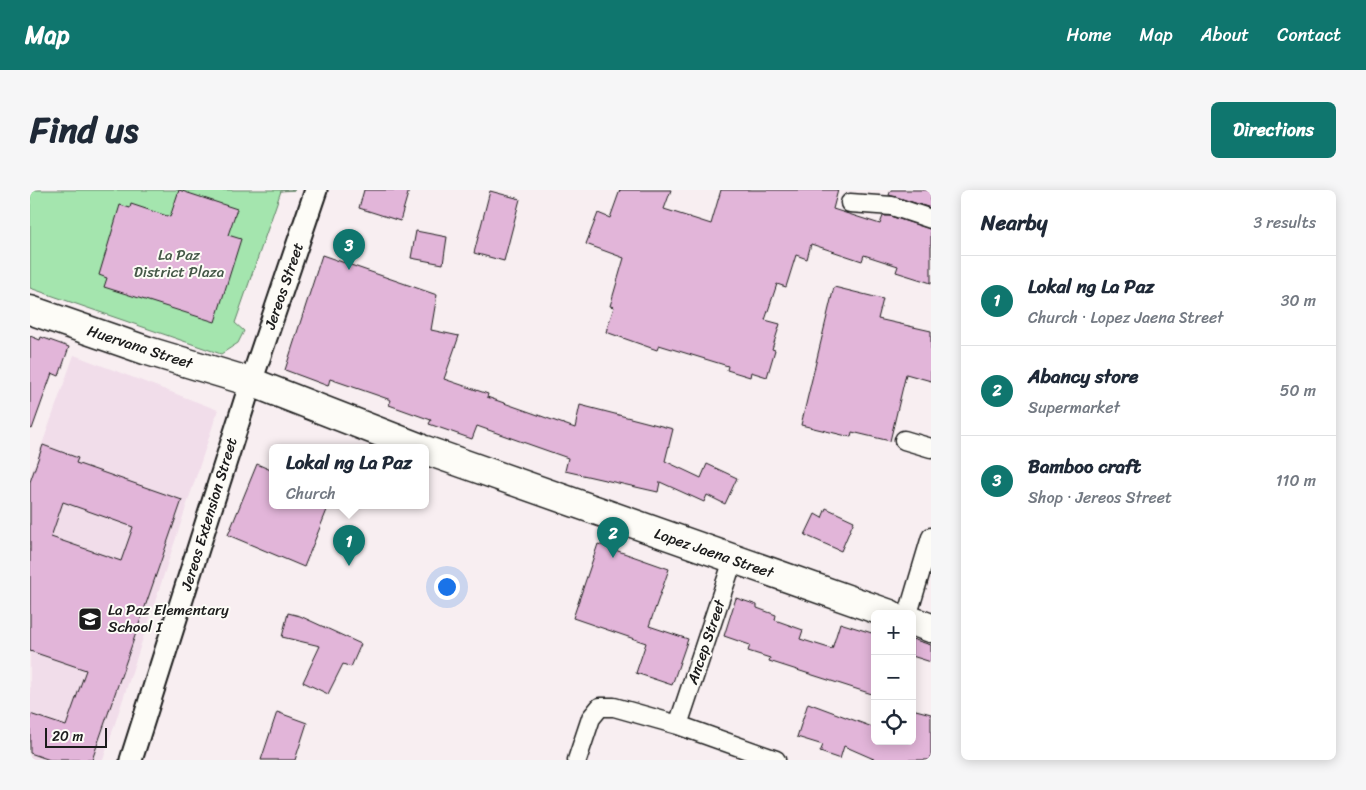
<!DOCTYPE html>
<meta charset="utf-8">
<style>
:root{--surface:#fff;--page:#f6f6f7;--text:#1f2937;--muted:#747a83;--line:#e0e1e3;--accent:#0f766e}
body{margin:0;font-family:Sriracha,sans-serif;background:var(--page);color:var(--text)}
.controls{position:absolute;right:15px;bottom:15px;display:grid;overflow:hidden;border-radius:8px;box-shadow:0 2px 12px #0003}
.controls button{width:45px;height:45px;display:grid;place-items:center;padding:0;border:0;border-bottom:1px solid var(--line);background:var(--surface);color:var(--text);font:25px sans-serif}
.scale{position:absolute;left:15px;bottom:12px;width:62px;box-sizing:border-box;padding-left:5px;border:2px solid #1c1c1c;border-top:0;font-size:14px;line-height:18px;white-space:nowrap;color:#1c1c1c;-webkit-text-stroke:4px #fdfcf7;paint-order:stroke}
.you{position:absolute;left:416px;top:396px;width:18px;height:18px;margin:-12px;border:4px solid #fff;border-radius:50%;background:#1a73e8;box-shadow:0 0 0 8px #1a73e833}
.badge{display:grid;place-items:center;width:32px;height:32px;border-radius:50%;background:var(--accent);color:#fff;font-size:16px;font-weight:700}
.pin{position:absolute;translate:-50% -41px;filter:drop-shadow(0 1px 2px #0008)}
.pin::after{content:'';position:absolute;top:26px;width:18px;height:15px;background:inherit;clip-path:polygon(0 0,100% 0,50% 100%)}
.popup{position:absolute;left:239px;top:254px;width:160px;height:65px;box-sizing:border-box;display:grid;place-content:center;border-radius:8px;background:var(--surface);filter:drop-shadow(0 1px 4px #0005);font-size:16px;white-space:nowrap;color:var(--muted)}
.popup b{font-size:19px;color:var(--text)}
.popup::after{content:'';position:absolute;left:50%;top:100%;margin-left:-10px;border:10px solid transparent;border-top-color:var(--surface)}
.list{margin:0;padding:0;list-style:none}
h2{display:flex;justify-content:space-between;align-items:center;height:65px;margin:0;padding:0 20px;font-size:21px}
h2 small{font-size:16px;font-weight:400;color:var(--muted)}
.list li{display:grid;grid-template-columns:32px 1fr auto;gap:15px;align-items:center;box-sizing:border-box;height:90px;padding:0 20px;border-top:1px solid var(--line)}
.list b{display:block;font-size:19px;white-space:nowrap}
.list p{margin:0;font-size:16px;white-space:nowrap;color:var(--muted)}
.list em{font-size:16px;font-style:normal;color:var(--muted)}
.icon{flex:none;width:28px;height:28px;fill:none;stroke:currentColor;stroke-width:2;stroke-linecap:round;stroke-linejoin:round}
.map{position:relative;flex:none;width:901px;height:570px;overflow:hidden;border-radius:8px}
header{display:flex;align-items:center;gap:30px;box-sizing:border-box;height:70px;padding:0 25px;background:var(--accent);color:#fff}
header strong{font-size:24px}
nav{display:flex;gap:28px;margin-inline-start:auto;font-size:18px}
.intro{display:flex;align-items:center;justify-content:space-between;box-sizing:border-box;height:120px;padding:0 30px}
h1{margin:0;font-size:35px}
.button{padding:12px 22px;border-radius:8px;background:var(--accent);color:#fff;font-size:18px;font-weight:700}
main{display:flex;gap:30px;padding:0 30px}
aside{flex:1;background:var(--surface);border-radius:8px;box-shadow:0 2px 12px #0003}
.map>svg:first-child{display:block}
.built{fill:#f1ddea}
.green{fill:#a4e5ae;stroke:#608065}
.building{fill:#e2b5d9;stroke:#1c1c1c;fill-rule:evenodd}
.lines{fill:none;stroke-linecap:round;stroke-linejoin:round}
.minor-casing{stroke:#1c1c1c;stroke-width:21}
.tertiary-casing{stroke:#1c1c1c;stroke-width:25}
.primary-casing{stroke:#1c1c1c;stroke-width:31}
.minor{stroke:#fdfcf7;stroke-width:18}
.tertiary{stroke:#fdfcf7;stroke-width:21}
.primary{stroke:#fdfcf7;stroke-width:28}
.labels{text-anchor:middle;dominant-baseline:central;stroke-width:4;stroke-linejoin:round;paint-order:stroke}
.park-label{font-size:15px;fill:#455848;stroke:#fdfcf7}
.street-label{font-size:15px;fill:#1c1c1c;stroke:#fdfcf7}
.poi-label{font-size:15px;fill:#1c1c1c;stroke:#fdfcf7;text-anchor:start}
</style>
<header>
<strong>Map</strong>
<nav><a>Home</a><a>Map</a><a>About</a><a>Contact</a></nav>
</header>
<div class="intro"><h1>Find us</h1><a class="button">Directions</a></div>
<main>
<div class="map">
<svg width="901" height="570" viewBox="0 0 901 570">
<rect width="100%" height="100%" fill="#f8eef1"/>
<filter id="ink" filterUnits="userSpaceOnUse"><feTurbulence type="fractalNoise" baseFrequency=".02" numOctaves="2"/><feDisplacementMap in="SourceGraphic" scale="10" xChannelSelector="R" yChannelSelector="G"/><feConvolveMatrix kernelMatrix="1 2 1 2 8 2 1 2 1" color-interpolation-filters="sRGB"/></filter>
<g filter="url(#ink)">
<path class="built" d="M44 165 188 220 73 570H0V288Z"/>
<path class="green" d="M0 0H265L251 1 205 133 214 141 208 153 191 164 0 98Z"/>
<path class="building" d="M149 0 207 19 198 45 211 49 185 132 74 97 77 88 69 85 90 15 100 18 101 14 140 27Z
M334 0H379L370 31 329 18Z
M590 0H641L634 19 681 34 691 0H808L803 19 850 34 853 26H860L901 39V93L866 82 868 76 834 65 832 71 781 54 777 69 766 65 756 97 747 94 735 130 750 134 742 159 745 160 737 187 721 182 720 187 697 180 698 176 629 155 627 160 576 142 584 117 580 116 594 68 556 54 568 23 580 28Z
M861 0H901V18L859 5Z
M460 1 490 9 474 71 444 63Z
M386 41 417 47 413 74 381 68Z
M292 65 407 105 401 140 429 146 414 189 458 204 457 207 545 238 550 215 643 239 635 271 671 288 677 274 707 288 695 314 677 305 674 312 630 292 628 302 535 281 538 268 447 236 442 249 399 234 401 230 359 215 361 210 300 189 298 196 255 180Z
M804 97 853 109 848 129 901 141V191L876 184 860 251 822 242 821 247 771 235Z
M0 146 10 150 11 147 39 157 29 186 22 183 2 239 0 238Z
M13 255 48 268 46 273 152 310 62 570H20L0 563V524L36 536 56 480 0 461V292ZM33 312 103 337 91 371 21 347Z
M227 274 243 281V315H299L274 377 198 345Z
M796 318 824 331 811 361 775 345 785 324 792 328Z
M568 354 639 379 619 436 658 449 642 495 606 483 616 453 543 428Z
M706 408 727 415V418L746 425 745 430 773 440 770 449 802 459 810 433 845 444V505L739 471 740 468 718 461 720 455 694 446Z
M258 423 270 426 331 454 321 477 313 474 298 504 273 492 290 456 252 447Z
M882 449 901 455V472L882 466Z
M778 513 845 538V551H882V519L901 524V570H846L814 556 810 569 790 562 793 555 767 547Z
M247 522 277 533 265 570H231Z"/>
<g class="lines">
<g class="minor-casing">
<path id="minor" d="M820 13 862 16 901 29
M874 250 901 258
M878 424 901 347
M648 535 703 370
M547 570 561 528 570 517H584L648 535 746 570"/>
</g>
<g class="tertiary-casing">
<path id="tertiary" d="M101 570 221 192 286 0"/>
</g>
<g class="primary-casing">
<path id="primary" d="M0 120 118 161 221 192 388 257
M395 260 860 424
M882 431 901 438"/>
</g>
<use href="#minor" class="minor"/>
<use href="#tertiary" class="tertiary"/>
<use href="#primary" class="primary"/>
</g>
</g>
<defs>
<g id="school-square" transform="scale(1.25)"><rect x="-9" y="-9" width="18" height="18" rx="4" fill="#1c1c1c" stroke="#fdfcf7"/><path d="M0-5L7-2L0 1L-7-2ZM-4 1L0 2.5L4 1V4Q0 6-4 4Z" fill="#fff"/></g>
</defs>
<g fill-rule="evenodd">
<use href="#school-square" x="60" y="429"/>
</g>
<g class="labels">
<g class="park-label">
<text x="149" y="65">La Paz<tspan x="149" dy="17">District Plaza</tspan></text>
</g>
<g class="street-label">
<text transform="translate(254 96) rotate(-71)">Jereos Street</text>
<text transform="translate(110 157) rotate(18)">Huervana Street</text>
<text transform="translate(179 324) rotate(-73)">Jereos Extension Street</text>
<text transform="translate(684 363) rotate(19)">Lopez Jaena Street</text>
<text transform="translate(676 452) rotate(-71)">Ancep Street</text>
</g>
<g class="poi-label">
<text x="78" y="420">La Paz Elementary<tspan x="78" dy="17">School I</tspan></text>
</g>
</g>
</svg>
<div class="controls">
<button>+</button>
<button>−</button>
<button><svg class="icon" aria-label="locate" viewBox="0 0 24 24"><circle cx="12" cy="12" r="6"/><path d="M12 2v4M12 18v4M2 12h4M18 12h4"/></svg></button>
</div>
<div class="scale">20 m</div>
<div class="you"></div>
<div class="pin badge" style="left:319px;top:376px">1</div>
<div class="popup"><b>Lokal ng La Paz</b>Church</div>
<div class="pin badge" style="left:583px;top:368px">2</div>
<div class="pin badge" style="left:319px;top:80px">3</div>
</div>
<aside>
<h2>Nearby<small>3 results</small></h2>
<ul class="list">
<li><span class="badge">1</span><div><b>Lokal ng La Paz</b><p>Church · Lopez Jaena Street</p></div><em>30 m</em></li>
<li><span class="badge">2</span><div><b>Abancy store</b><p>Supermarket</p></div><em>50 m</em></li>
<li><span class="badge">3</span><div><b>Bamboo craft</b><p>Shop · Jereos Street</p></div><em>110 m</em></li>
</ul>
</aside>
</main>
